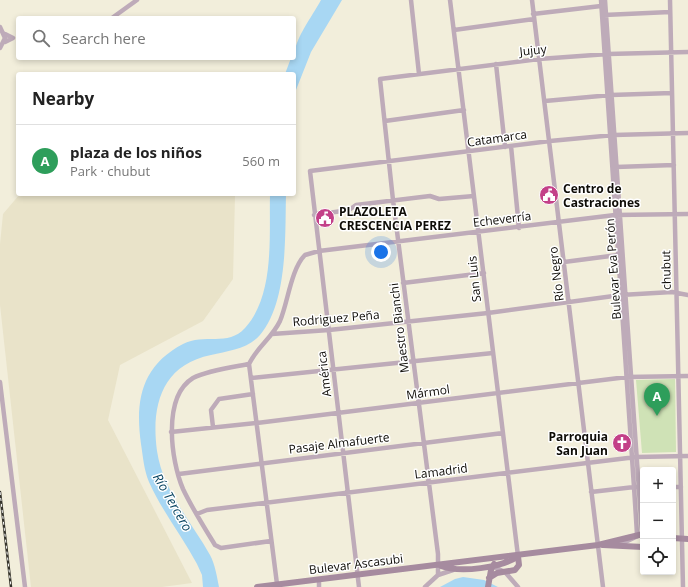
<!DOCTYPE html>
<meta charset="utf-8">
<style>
:root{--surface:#fff;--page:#f2f2f2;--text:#222;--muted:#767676;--line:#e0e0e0;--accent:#ea580c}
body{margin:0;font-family:"Open Sans",sans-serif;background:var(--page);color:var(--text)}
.controls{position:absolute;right:12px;bottom:12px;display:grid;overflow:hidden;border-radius:4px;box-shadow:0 2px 6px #0003}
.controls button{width:36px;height:36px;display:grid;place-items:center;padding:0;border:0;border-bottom:1px solid var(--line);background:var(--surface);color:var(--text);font:20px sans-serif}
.you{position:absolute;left:381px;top:252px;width:14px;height:14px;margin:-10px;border:3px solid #fff;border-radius:50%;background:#1a73e8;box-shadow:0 0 0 6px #1a73e833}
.badge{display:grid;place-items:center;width:26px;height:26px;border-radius:50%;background:var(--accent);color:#fff;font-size:13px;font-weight:700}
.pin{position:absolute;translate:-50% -33px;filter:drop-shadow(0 1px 2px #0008)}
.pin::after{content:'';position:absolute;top:21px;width:14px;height:12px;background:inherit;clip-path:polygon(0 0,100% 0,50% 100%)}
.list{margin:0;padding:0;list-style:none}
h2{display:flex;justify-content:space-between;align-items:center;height:52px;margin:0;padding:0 16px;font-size:17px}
h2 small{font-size:13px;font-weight:400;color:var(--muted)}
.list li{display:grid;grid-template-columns:26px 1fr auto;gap:12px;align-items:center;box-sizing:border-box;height:72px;padding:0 16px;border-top:1px solid var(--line)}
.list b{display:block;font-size:15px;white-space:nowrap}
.list p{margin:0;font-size:13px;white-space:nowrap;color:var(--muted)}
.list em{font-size:13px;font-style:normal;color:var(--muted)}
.icon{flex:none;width:22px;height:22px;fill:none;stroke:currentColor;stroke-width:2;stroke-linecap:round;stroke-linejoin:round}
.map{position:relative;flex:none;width:688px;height:587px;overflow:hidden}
.search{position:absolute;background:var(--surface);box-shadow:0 2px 6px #0003;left:16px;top:16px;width:280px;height:44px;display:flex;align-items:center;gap:10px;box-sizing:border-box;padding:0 14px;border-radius:4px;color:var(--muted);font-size:15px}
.panel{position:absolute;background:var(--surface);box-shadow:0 2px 6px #0003;left:16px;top:72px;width:280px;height:124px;border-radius:4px}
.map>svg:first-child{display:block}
.built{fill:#e9e3c9}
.green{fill:#cfe2b6}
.water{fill:#a8d7f3}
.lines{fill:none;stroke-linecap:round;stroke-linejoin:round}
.street{stroke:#beabb9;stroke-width:4.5}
.secondary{stroke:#a68b9f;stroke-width:6}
.rail-casing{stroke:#35332b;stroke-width:2.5}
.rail{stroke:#fff;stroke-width:1;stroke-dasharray:3;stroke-linecap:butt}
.labels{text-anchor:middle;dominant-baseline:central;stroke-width:3;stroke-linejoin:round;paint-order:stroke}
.street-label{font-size:12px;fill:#0e0c07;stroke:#fff}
.poi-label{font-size:12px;font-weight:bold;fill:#0e0c07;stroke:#fff;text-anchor:start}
.water-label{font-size:13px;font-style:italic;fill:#0a4663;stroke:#fff}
</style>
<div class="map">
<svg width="688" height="587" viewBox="0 0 688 587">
<rect width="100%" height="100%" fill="#f2eedb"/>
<path class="built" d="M20 194H231L235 196 233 279 203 321 120 365 108 420 192 583 162 587H31L0 305V244L3 214Z"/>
<path class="green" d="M675 379 676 452 642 453 636 380Z"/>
<path class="water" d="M321 0H342L311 52 294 95V74H285L291 58H294C294 39 312 17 321 0Z
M270 194H286C285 235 288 302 260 335 248 349 228 351 211 355 161 365 151 407 157 451 163 491 191 521 210 555 215 564 217 577 219 587H203L202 575 197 564C182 536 162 511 149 482 144 470 143 457 141 444 135 401 141 366 183 344 204 333 228 347 245 328 275 295 269 236 270 194Z
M463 577 484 580 498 587H440L455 579Z"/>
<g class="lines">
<path class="street" d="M411 0 419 74
M450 0 518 556
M532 0 603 587
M601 0 634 487 637 534 640 535
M605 0 642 534 619 545
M670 0 683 587
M533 14 601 6
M604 15 670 12
M112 18 137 0
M0 27 5 38 0 48
M454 30 534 19
M5 34 13 38 5 42
M496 64 505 147
M545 101 611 95 672 93
M385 121 464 110
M511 146 519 228
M616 167 674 165
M314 215 349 210 356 205 430 196 439 199 474 196
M564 262 618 255
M403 283 484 273
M272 334 329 330 488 313 621 295 672 292 688 295
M249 364C257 347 272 338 280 321 288 302 291 269 305 255L319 251 615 215 688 214
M249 364C233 367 208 370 193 378 162 397 171 461 183 489 192 508 204 527 215 545L221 548 271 541
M249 364 277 584
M251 378 493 353
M0 382 25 587
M213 427 211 410 219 399 253 394
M171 432 257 423 627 377 688 376
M179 474 503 433
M673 487H681
M591 492 643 486
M197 514 207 510 587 463 636 457 688 456
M492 566 505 572 518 587
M438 575V554L393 200 380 79 539 59 608 54 688 52
M319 580V587
M359 587 310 171 550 141 614 135 688 133
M425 587 438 575 453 570"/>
<path class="secondary" d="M673 538 688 539
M603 545 643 547
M441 566C460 573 502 568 518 556
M489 578 497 573 515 570 519 565 518 556
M257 587 598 545 643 534
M488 587 491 570 494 564"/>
<g class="rail-casing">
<path id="rail" d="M0 492 11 587"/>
</g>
<use href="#rail" class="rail"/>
</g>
<defs>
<g id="civic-disc" transform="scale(1)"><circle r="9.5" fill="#c34088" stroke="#fff"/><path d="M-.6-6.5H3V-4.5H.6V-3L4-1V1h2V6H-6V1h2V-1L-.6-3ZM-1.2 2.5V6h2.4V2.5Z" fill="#fff"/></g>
<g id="church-disc" transform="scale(1)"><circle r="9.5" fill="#c34088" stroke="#fff"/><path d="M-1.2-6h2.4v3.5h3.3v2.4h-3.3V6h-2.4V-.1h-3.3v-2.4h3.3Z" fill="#fff"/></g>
</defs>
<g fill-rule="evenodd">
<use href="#civic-disc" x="549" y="195"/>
<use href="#civic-disc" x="325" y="218"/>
<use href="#church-disc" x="622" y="443"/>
</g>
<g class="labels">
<g class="street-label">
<text transform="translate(533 50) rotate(-6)">Jujuy</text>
<text transform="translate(497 138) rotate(-8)">Catamarca</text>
<text transform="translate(502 219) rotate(-7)">Echeverría</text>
<text transform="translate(613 269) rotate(-94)">Bulevar Eva Perón</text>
<text transform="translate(666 270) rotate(-91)">chubut</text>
<text transform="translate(556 274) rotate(-97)">Río Negro</text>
<text transform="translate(474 279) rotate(-96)">San Luis</text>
<text transform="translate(336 318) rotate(-5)">Rodriguez Peña</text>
<text transform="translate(399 328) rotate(-97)">Maestro Bianchi</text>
<text transform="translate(324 374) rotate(-97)">América</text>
<text transform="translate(428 392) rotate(-8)">Mármol</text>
<text transform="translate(339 443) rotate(-7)">Pasaje Almafuerte</text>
<text transform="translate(441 471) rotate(-7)">Lamadrid</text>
<text transform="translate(356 564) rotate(-7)">Bulevar Ascasubi</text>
</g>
<g class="poi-label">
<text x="563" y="188">Centro de<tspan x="563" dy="14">Castraciones</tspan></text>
<text x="339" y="211">PLAZOLETA<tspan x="339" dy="14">CRESCENCIA PEREZ</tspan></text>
<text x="608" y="436" text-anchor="end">Parroquia<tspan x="608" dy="14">San Juan</tspan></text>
</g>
<g class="water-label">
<text transform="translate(173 502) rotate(60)">Río Tercero</text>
</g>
</g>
</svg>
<div class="controls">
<button>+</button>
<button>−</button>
<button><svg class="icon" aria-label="locate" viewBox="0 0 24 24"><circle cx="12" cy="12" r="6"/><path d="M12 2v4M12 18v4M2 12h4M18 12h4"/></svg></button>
</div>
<div class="you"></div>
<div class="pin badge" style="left:657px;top:416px;background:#2e9e5b">A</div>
<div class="search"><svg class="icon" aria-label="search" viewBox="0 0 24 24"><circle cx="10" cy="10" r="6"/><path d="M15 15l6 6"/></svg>Search here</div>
<section class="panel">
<h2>Nearby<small></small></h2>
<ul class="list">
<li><span class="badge" style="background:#2e9e5b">A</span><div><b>plaza de los niños</b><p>Park · chubut</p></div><em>560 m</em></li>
</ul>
</section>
</div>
